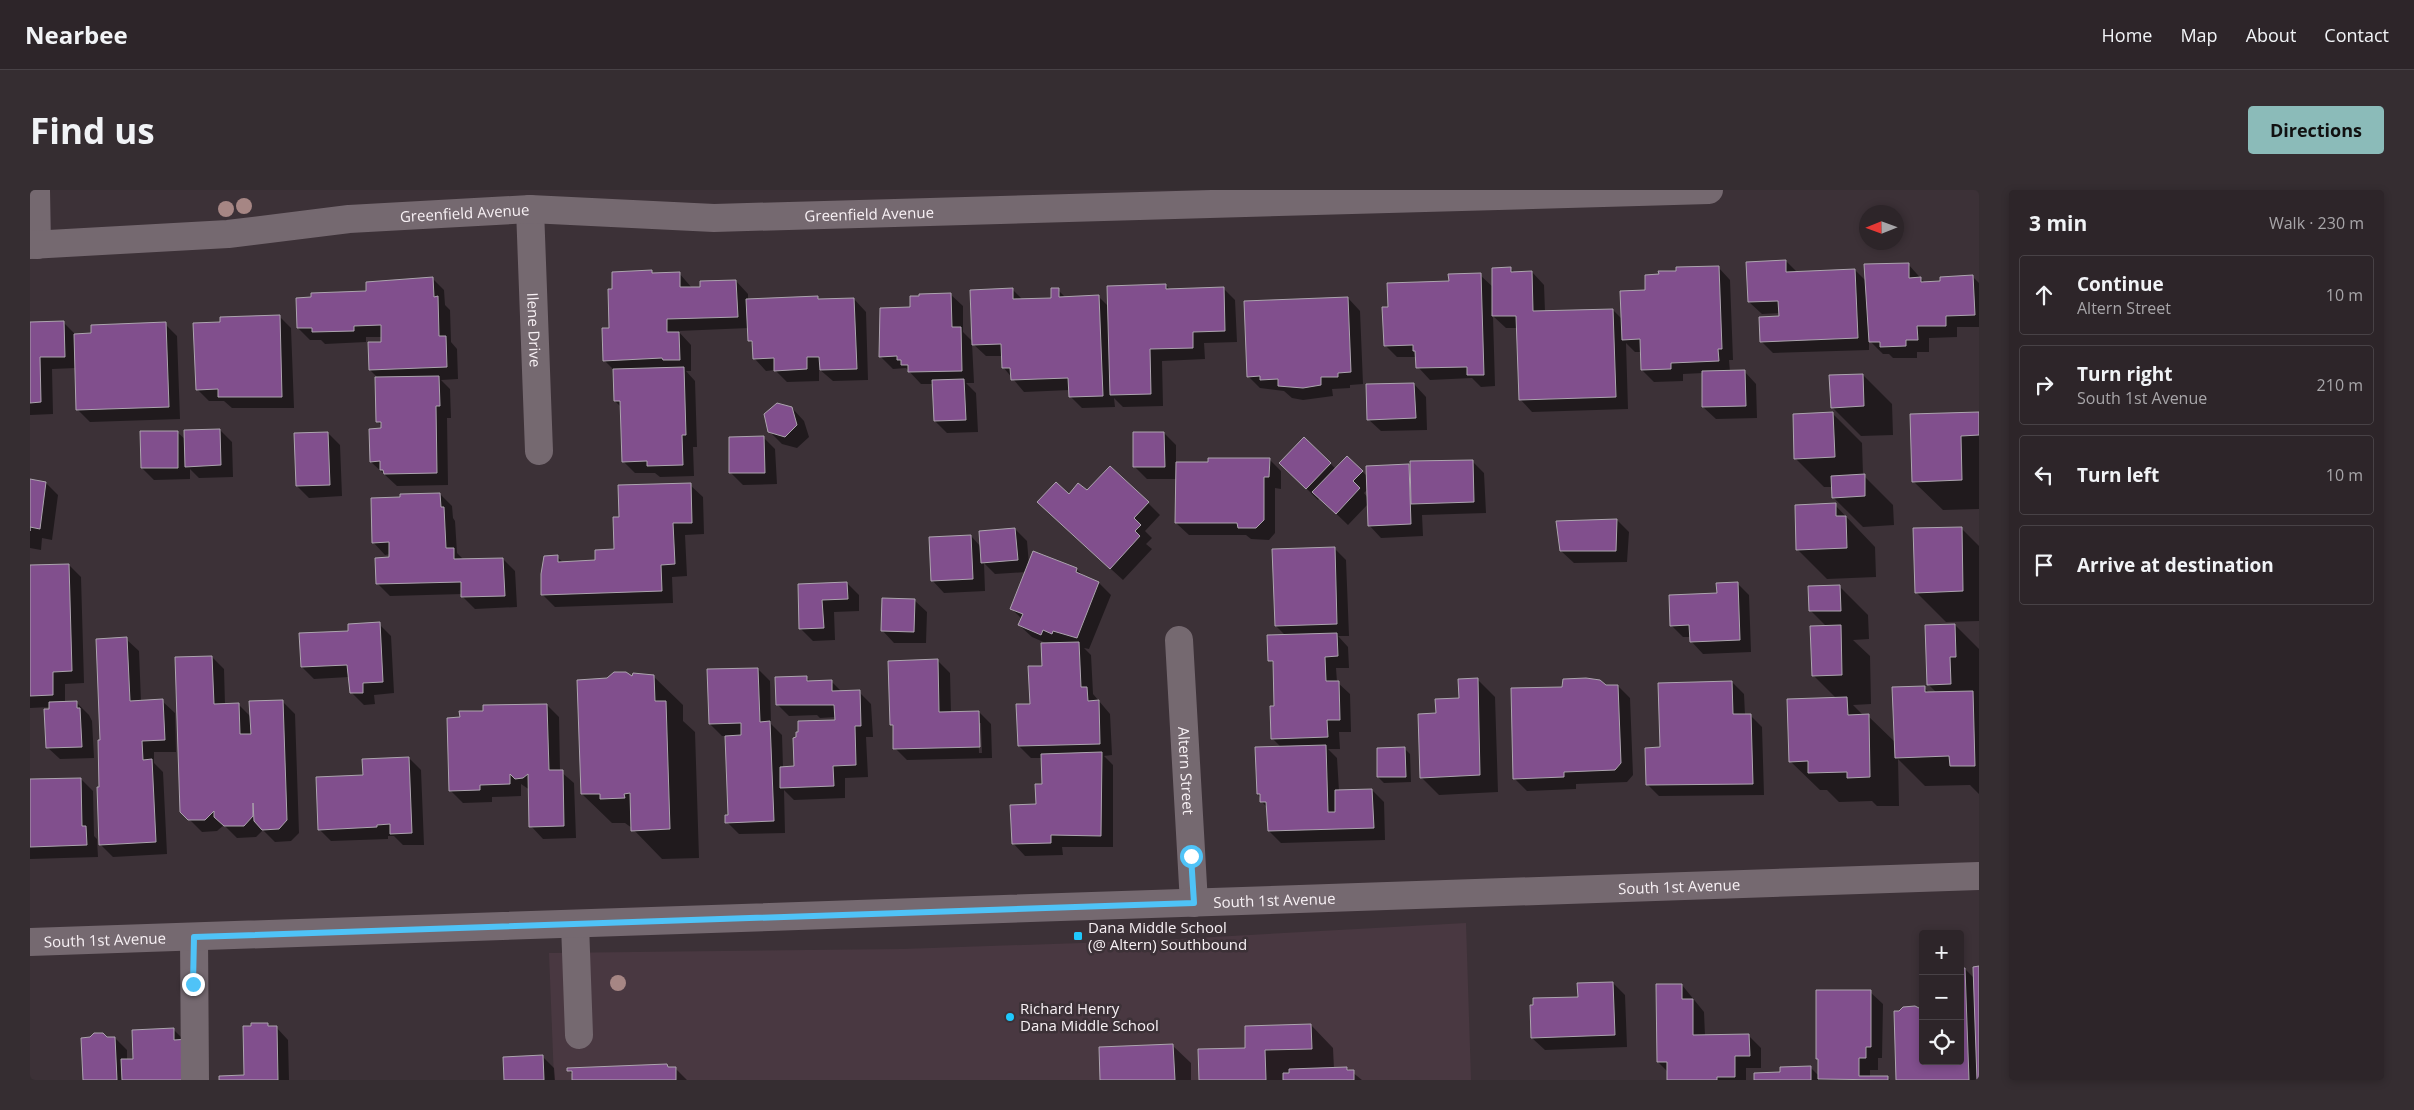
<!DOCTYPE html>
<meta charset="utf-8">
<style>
:root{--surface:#2d2529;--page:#352d31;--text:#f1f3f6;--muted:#a7a5a8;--line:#484246;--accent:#8bbbb9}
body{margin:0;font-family:"Open Sans",sans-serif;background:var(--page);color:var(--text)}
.controls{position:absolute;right:15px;bottom:15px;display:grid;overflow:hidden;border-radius:5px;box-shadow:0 2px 8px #0003}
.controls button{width:45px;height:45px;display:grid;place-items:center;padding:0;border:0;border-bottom:1px solid var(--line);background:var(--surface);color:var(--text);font:25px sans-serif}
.compass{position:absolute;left:1829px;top:15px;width:45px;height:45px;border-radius:50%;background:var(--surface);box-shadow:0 2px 8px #0003;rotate:269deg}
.stop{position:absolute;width:15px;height:15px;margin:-11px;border:4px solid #4fc3f7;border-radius:50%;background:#fff}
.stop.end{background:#4fc3f7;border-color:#fff;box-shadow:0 1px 5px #0008}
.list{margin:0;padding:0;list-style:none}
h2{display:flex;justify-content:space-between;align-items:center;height:65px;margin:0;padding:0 20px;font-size:21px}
h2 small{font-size:16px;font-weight:400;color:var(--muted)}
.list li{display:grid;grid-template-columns:32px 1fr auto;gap:15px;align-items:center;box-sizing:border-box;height:80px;margin:0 10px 10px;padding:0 10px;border:1px solid var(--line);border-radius:5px}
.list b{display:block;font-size:19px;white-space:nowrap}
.list p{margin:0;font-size:16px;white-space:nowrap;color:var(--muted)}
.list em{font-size:16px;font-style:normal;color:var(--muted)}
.icon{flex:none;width:28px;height:28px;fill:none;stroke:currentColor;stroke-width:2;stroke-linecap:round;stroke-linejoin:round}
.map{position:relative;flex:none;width:1949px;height:890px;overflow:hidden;border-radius:5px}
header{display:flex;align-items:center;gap:30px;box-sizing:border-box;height:70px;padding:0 25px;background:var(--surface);border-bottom:1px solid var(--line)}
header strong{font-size:24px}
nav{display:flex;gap:28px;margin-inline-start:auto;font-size:18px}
.intro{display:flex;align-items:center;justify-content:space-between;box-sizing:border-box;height:120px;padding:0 30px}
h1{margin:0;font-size:35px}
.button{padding:12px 22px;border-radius:5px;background:var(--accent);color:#111;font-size:18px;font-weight:700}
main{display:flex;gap:30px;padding:0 30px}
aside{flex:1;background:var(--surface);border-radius:5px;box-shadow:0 2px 8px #0003}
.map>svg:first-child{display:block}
.built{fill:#493841}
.shadow{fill:#0007;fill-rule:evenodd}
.building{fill:#814f8d;stroke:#aca4ae}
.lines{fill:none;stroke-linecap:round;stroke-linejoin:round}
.minor{stroke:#756970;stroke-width:28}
.tree{fill:#a68684}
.route{stroke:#4fc3f7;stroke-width:6}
.poi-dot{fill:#1fc9fd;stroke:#3c3137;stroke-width:2}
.labels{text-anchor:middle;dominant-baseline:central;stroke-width:5;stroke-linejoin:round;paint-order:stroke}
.street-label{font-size:15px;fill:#f7f0f4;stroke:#3c3137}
.poi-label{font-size:15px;fill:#f7f0f4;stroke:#3c3137;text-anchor:start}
</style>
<header>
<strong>Nearbee</strong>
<nav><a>Home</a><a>Map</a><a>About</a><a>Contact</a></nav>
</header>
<div class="intro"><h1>Find us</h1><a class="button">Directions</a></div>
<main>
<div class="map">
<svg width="1949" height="890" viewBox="0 0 1949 890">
<rect width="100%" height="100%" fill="#3c3137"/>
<path class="built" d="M1436 733 1441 890H524L519 763 872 759 1111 751Z"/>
<path class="shadow" d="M1756 71 1767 82 1825 80 1837 92 1878 74 1895 93 1943 87 1949 93V137H1927V147L1899 148V162H1887V168H1863L1859 164H1853L1839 150V160L1743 163 1731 151 1750 128V123L1732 124 1719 112Z
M1688 77 1700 90 1703 170H1699L1700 182 1714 181 1726 194 1727 228 1686 229 1673 217V183L1653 184V191L1624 192 1612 180 1611 162H1605L1596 153 1598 219 1502 222 1490 209 1488 138H1476L1463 126 1465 196 1451 197 1442 188 1400 190 1388 177 1387 167H1367L1355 155 1359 118 1420 92 1450 85 1464 98 1480 78 1485 83 1502 82 1514 95 1515 122 1583 120 1592 129 1616 101 1647 82Z
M649 83 662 98 706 91 718 104V110L787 107 791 110 824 109 836 122 838 190 803 191 789 179V191L757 192 745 180 736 181 724 168 723 154 719 150V138L648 141 661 155V181H656L665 191 667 257H663L664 286 630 287 625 283H605L593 271 591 217 585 211 584 180 575 171 574 139H581Z
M402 88 414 100 415 115 420 120 421 152 427 159 428 189 411 190 420 199 421 228H417L418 295 367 296 341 272 352 236 347 231 348 188 340 180 339 153H353L352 147H336V152L295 154 291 150H280L268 138 338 102Z
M1136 95 1140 100 1193 98 1205 110 1207 152 1174 153 1175 169 1132 171 1133 216 1093 217 1084 208 1085 217 1052 218 1040 206V200L994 202 973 177V166H956L942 153 944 193H936L946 203 948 242 917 243 905 231 903 194H891L876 178 863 179 851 167 881 118 920 104 933 116V142L943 152 983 100 993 110 1023 109 1028 100 1036 108 1068 106 1079 117Z
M1318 108 1330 121 1333 194 1320 195V198L1302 199 1303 206 1273 210 1262 208 1254 201 1230 198 1218 186Z
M249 126 261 138 264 218H202L194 211H179L167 199 191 133Z
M33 132 46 145 135 134 147 146 150 229 60 232 48 220 46 178 22 179 23 224 0 225V134Z
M1833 185 1862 214 1863 245 1831 246 1802 217Z
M1384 194 1396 207 1397 240 1351 241 1338 229Z
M762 218 774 231 779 247 767 258 752 254 739 241Z
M1949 223V319L1913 320 1883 291Z
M1803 224 1832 253 1833 285 1863 315 1864 335 1833 337 1803 307V297H1794L1765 268Z
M190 240 202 252 203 287 169 288 160 279V289L124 290 112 278 147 242 156 250Z
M298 243 310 255 312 306 279 308 267 296Z
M1134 243 1146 255V274L1239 269 1251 281V299L1245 298V343L1239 350 1221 349 1216 345H1159L1146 333 1147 289H1117L1105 277Z
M733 247 745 259 747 294 713 295 701 283Z
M1274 249 1306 279 1317 267 1338 287 1378 276 1381 279 1442 271 1454 283 1456 323 1392 325 1393 346 1351 348 1339 335 1338 314 1318 335 1290 308 1288 310 1251 273ZM1338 299V308L1334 303Z
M0 291 16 293 28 305 22 350 12 348 11 360 0 358Z
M660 295 673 307 674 344 655 345 657 386 642 387 643 413 525 417 513 405 527 367 534 373 566 372 585 361Z
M1057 302 1118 313 1130 325 1115 341 1122 348 1116 354 1122 359 1093 390 1021 324Z
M410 304 422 316 423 328 425 331 427 363 434 370 473 369 485 381 487 417 445 419 433 407V404L360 406 348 394 360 369V364L355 365 343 352 371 308Z
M1805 315 1845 357 1846 387 1797 389 1767 359Z
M1587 330 1599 342 1597 372 1544 373 1531 361Z
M1931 338 1949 356V431L1916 432 1886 402Z
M985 339 997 351 999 375 1046 379 1054 386 1069 393 1081 405 1059 459 1054 458 1061 465 1063 504 1080 524 1082 565 1074 566 1083 575V657H1032L1033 665 995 666 983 653 1007 615 1013 595 1012 568H1001L989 556 1014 477 1018 454 1002 447 989 435 992 429 982 419 996 382 965 384 954 373 955 401 914 403 902 390 941 346 951 357Z
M1304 358 1316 370 1319 446H1308L1318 457 1319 478H1306L1307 492 1320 504 1321 542H1309L1310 559H1298L1307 568 1309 601 1342 600 1354 612 1355 650 1251 653 1239 641 1238 618 1231 611 1228 604 1252 558 1242 548 1246 517 1245 475 1240 470 1256 446 1246 436Z
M39 375 51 387 54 493 35 494V513H47L59 525 62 531 64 568 30 569 17 557 20 517 0 518V396Z
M817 393 829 405V421L804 422 805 450 783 451 771 439 769 395Z
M1707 393 1719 405 1721 462 1673 464 1661 451V447H1653L1641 435Z
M1809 396 1838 425 1839 449 1823 450 1840 466 1841 514 1823 515 1834 526H1838L1866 553 1894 498 1900 503H1907L1898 494 1925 435 1949 459V604L1940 595 1895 596 1868 569 1869 616H1847L1842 611 1809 612 1797 600H1790L1760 571 1806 508 1783 485 1797 437 1781 421Z
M884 410 897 422 896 453H864L852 440Z
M349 434 361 446 364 503 344 505 345 514 334 515 322 503 319 487 284 489 272 477 319 442Z
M96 449 109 461 111 512 132 511 145 523 146 562H124V573L133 582 137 664 83 667 71 655 72 551Z
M182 467 194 479 195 515 208 514 221 527 253 512 265 524 269 643 261 651 245 652 233 640 226 647 207 648 194 635 187 641 172 642 151 621Z
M908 471 920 483 921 523 949 522 961 534 962 568 877 570 865 558 864 537 861 534ZM948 533H951L952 563H949Z
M728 479 740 491 741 534 752 545 753 578H766L806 531V527L790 528 787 525 759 526 747 514 776 487 781 492 801 491 812 502H829L841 514 843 547H836L838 587 815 588V608L764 610 754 600 755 643 709 644 697 632 699 626 697 546H692L680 534Z
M623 486 653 515V531L665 542 669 668 632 669 602 638 595 633H582L552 604 603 488Z
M1447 489 1465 507 1468 602 1409 605 1391 587 1430 509Z
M1702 492 1714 504 1715 525H1720L1732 537 1734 605 1629 606 1617 594 1631 558Z
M1576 496H1588L1600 508 1603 585 1597 592 1546 594V599L1497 601 1484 588Z
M517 515 529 527 530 581 544 593 546 648 513 649 501 636 500 600 491 594V606L462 607V612L433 613 421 601 431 529 454 522Z
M1374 558 1380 564 1381 592 1354 593 1348 587Z
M379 568 391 580 394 655H373L364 646H358V649L301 651 289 639 334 587Z
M51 589 63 601 64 646 67 649 68 667 0 669V591Z
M1949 778V890H1867L1893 871H1930L1935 779 1945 789Z
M1583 793 1595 805 1597 857 1515 860 1502 848 1549 808Z
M1652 795 1674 822 1675 846H1719L1731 858V878H1716V890H1638V882L1628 872Z
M1840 802 1853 814 1852 868H1848V880H1840V887H1857L1860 890H1726L1780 877 1789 886 1790 871 1787 869Z
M237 834 241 837H246L258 850 259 890H190L215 887Z
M1281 835 1303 858 1304 879 1317 878 1332 890H1171L1216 859Z
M144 840 154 850 177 890H54L77 848H85L97 860V870H104Z
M1143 856 1161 873V890H1072Z
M512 866 524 878 525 890H476Z
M637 876 639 878H645L657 890H543V885L539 881Z"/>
<path class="building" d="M1756 70V82L1825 79 1828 148 1730 152 1729 127 1749 126 1748 111 1718 112 1716 72Z
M1879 73V88L1891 87V92L1910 91V87L1943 85 1945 125 1916 126V136H1887L1888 150H1876V156L1850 157V152H1839L1834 74Z
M1689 76 1692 159H1688L1689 171 1641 173V179L1611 180 1610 149 1592 150 1590 101 1615 100V85L1629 84 1628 81H1646V77Z
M1481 77V82L1502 81 1503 121 1583 119 1586 207 1489 210 1486 126H1462V78Z
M622 80V83L650 82V97H670V91L706 90 708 127 637 129V142H649L650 170H633L632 168 573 171 572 138H579L578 99H582V82Z
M1451 83 1454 185H1437V177L1386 178 1385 161H1383V155L1354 156 1352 117H1358L1357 93 1419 91 1418 84Z
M403 87 404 107 408 106 409 146H416L417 177 339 180 338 152H351V135L324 136V141L282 142V138H267L266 108 281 107V103L336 101V92Z
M1136 94V99L1194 97 1195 141 1163 142V158L1120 159 1121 204 1080 205 1077 96Z
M983 98V109L1021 108V98H1029V107L1069 105 1073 206 1039 207 1038 188 981 190 980 178H972L971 154 942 155 940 100Z
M921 103 922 137H931L932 181 878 182V175H871V170H867V166L849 167 850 118 880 117V106H889V104Z
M788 106V109L824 108 827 179 790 180 789 167H777V179L744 181V168L723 169 722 151H718L716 109Z
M1318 107 1321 182 1308 183V187H1291V195L1273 198 1248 196V189L1230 190V186L1217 187 1214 111Z
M250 125 252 207H188V199L166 200 163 133 190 132V127Z
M34 131 35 167H10L11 212 0 213V132Z
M136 132 139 217 46 220 44 144 61 143V135Z
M654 177 656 245H652L653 275 617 276V271L592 272 590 211H584L583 179Z
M1715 180 1716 216 1672 217V181Z
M1833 184 1834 216 1801 218 1799 185Z
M409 186 410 216H406L407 283 354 284 353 280H350V271L340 272 339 239 351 238V232H346L345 187Z
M934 189 936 230 904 231 902 190Z
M1384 193 1386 228 1337 230 1336 194Z
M747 213 762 217 767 235 755 247 738 242 734 224Z
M1803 222 1805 267 1764 269 1763 224Z
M1949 222V245L1931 246 1932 290 1882 292 1880 224Z
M190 239 191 275 155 277 154 240Z
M110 241H148V278H111Z
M298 242 300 295 266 296 264 243Z
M1103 242H1134L1135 277H1103Z
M734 246 735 283H699V247Z
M1274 247 1301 273 1276 299 1249 273Z
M1317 266 1333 281 1323 291 1330 298 1306 324 1282 302Z
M1178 268H1240L1239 287H1234V330L1226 338H1208L1207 333H1145L1146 272H1178Z
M1443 270 1444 312 1381 314 1380 271Z
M1379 274 1381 334 1338 336 1336 276Z
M1080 276 1119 312 1104 328 1111 335 1105 341 1110 346 1080 379 1007 312 1026 292 1039 304 1048 293 1057 300Z
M1835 284V306L1802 308 1801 286Z
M0 289 16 292 10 339 0 337V341Z
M661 293 662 333H643L645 374 631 375 632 401 511 405V384L514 366 528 365V372L565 370V360L584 359 583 327H589L588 295Z
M410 303 411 317H414L416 358H424V369L473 368 475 406 431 407V392L346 394 345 368 359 367V352L342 353 341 308 370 307V304Z
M1806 313V326H1816L1817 358 1766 360 1765 315Z
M1587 329 1586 361H1530L1526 331Z
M1932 337 1933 401 1885 403 1883 338Z
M985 338 988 370 951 373 949 341Z
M941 345 943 389 901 391 899 347Z
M1305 357 1307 434 1245 436 1242 359Z
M1003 361 1047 378 1046 382 1069 392 1047 448 1023 441 1022 444 1013 440 1011 445 988 435 993 424 980 419Z
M39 374 42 481 23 482V505L0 506V375Z
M817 392 818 409 792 410 794 438 769 439 768 394Z
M1708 392 1710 450 1660 452 1659 435 1640 436 1639 405 1687 403 1686 393Z
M1810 395 1811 421H1779L1778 396Z
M852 408 885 409 884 442 851 441Z
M350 432 353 492 333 493V503H320L317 475 271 477 269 443 318 441V434Z
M1925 434 1926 467H1920L1921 494 1897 495 1895 435Z
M1811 435 1812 485 1782 486 1780 436Z
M1307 443 1308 466 1295 467 1296 491H1309L1310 530H1297L1298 547 1241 549 1240 516H1244L1243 471H1238L1237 445Z
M97 447 100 511 133 509 135 550 112 551 113 570 122 569 126 652 69 655 67 597H69L68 550H70L66 449Z
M1049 452 1051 497H1057L1058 511 1069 510 1070 554 988 556 986 514H1000L998 476H1012L1011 453Z
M182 466 184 514 209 513 210 544H221L219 511 253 510 257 630 249 639 232 640 224 631 223 613V626L214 636H194L184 627V621L175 630H158L150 622 145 467Z
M908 469 909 522 949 521 950 557 863 559V535H860L858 471Z
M728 478 730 532 740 531 744 631 695 633V625H698L695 546 711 545V533L679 534 677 479Z
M584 482H596L602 486 603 483 624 485 625 511H636L640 639 601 641 600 603 594 604 595 608 570 609V604H551L547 490 577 488Z
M777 486V491L802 490V501L830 500 831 536H825L826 575 803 576 804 596 750 598V577L764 576 763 548 766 547V542H768V531L805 530 804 515H746L745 487Z
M1448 488 1450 585 1390 588 1388 524 1406 523 1405 509 1429 508 1428 489Z
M1556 488 1570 490 1576 495H1588L1591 573 1585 580 1534 582V587L1483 589 1481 498 1532 497 1533 489Z
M1702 491 1703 524H1721L1723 594 1616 595 1615 558 1630 557 1628 493Z
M1895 496V502L1943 501 1945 576H1920L1919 566 1865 568 1862 497Z
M1817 507 1818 525 1839 524 1840 587 1817 588V582L1778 583V571L1759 572 1757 509Z
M47 511V518H50L52 557 16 558 14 519H19V512Z
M517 514 519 580H533L534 636 499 637 498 584 493 588 485 589 480 584V594L450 595V600L419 601 417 528 430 527 429 521H453V515Z
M1296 555 1298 622H1305V600L1342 599 1344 638 1238 641 1236 612H1230V604H1227L1225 557Z
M1375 557 1376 587H1347V558Z
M1072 562 1071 646 1021 645V653L982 654 980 615 1006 614 1005 594H1012L1011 564Z
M379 567 382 643 360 644V634L347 635V637L288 640 286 587 333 585 332 569Z
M51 588 52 636H56L57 655 0 657V589Z
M1949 776V890H1947L1943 777Z
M1930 778H1935L1939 890H1866L1864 821H1869L1873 817 1885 816 1893 820V871H1930Z
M1583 792 1585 845 1501 848 1500 815H1503V808L1548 807 1547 793Z
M1626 794H1652V809H1663V845L1719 844 1720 866H1705V887H1687V890H1637V872H1627Z
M1786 800H1841V857H1836V868H1829V886H1858V890L1788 889V869H1786Z
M221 833H238V836H247L248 890H189V886L214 885 213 836H221Z
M1281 834 1282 859 1235 860 1236 890H1169L1168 859 1215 858V836Z
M144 838V850L159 849 160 890H92L91 869H103L102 840Z
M64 843H73L77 847H85L87 890H53L51 848 60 847Z
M1143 854 1145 890H1070L1069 857Z
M513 865 514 890H474L473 867Z
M637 874 638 877H646V890H542V881H537V878Z
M1781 876V890H1724V883L1750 882V877Z
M1317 877V880H1324V890H1253V883H1259V879Z"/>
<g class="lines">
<g class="minor">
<path d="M6 0 7 55"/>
<path id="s1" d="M500 19 509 261"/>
<path id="s2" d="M0 55 198 44 319 29 500 19 684 28 1679 0"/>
<path id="s3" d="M1149 450 1164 713"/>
<path d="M545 734 549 845"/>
<path d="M164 747 165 890"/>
<path id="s4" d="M0 752 1949 686"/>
</g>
</g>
<g class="tree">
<circle cx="214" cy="16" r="8"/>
<circle cx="196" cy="19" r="8"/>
<circle cx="588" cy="793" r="8"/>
</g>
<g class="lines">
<path class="route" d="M163 794 164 747 1164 713 1161 666"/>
</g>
<g class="poi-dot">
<rect x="1043" y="741" width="10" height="10" rx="2.5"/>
<circle cx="980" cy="827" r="5"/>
</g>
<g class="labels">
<g class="street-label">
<text stroke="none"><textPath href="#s2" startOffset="436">Greenfield Avenue</textPath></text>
<text stroke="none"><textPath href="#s2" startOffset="841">Greenfield Avenue</textPath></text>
<text stroke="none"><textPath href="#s1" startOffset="121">Ilene Drive</textPath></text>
<text stroke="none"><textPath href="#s3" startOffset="131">Altern Street</textPath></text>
<text stroke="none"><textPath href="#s4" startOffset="1650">South 1st Avenue</textPath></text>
<text stroke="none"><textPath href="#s4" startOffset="1245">South 1st Avenue</textPath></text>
<text stroke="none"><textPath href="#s4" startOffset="75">South 1st Avenue</textPath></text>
</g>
<g class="poi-label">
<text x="1058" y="737">Dana Middle School<tspan x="1058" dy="17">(@ Altern) Southbound</tspan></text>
<text x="990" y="818">Richard Henry<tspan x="990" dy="17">Dana Middle School</tspan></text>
</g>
</g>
</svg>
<div class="controls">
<button>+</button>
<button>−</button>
<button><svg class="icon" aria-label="locate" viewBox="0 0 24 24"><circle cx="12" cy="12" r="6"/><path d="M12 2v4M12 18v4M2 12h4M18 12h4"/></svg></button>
</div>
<svg class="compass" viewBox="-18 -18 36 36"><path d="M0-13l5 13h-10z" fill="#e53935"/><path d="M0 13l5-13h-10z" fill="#a7a5a8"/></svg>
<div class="stop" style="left:1161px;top:666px"></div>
<div class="stop end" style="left:163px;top:794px"></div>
</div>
<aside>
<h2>3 min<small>Walk · 230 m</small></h2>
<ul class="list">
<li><svg class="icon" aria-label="ahead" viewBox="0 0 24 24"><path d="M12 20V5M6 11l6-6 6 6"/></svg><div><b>Continue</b><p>Altern Street</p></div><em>10 m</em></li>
<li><svg class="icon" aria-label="right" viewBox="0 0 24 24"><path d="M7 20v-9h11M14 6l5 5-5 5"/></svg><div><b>Turn right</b><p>South 1st Avenue</p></div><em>210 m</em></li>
<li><svg class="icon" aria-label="left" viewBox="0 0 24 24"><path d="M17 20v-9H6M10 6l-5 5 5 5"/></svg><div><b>Turn left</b></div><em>10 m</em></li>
<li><svg class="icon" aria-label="arrive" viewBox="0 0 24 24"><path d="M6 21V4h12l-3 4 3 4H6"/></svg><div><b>Arrive at destination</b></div></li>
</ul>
</aside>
</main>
